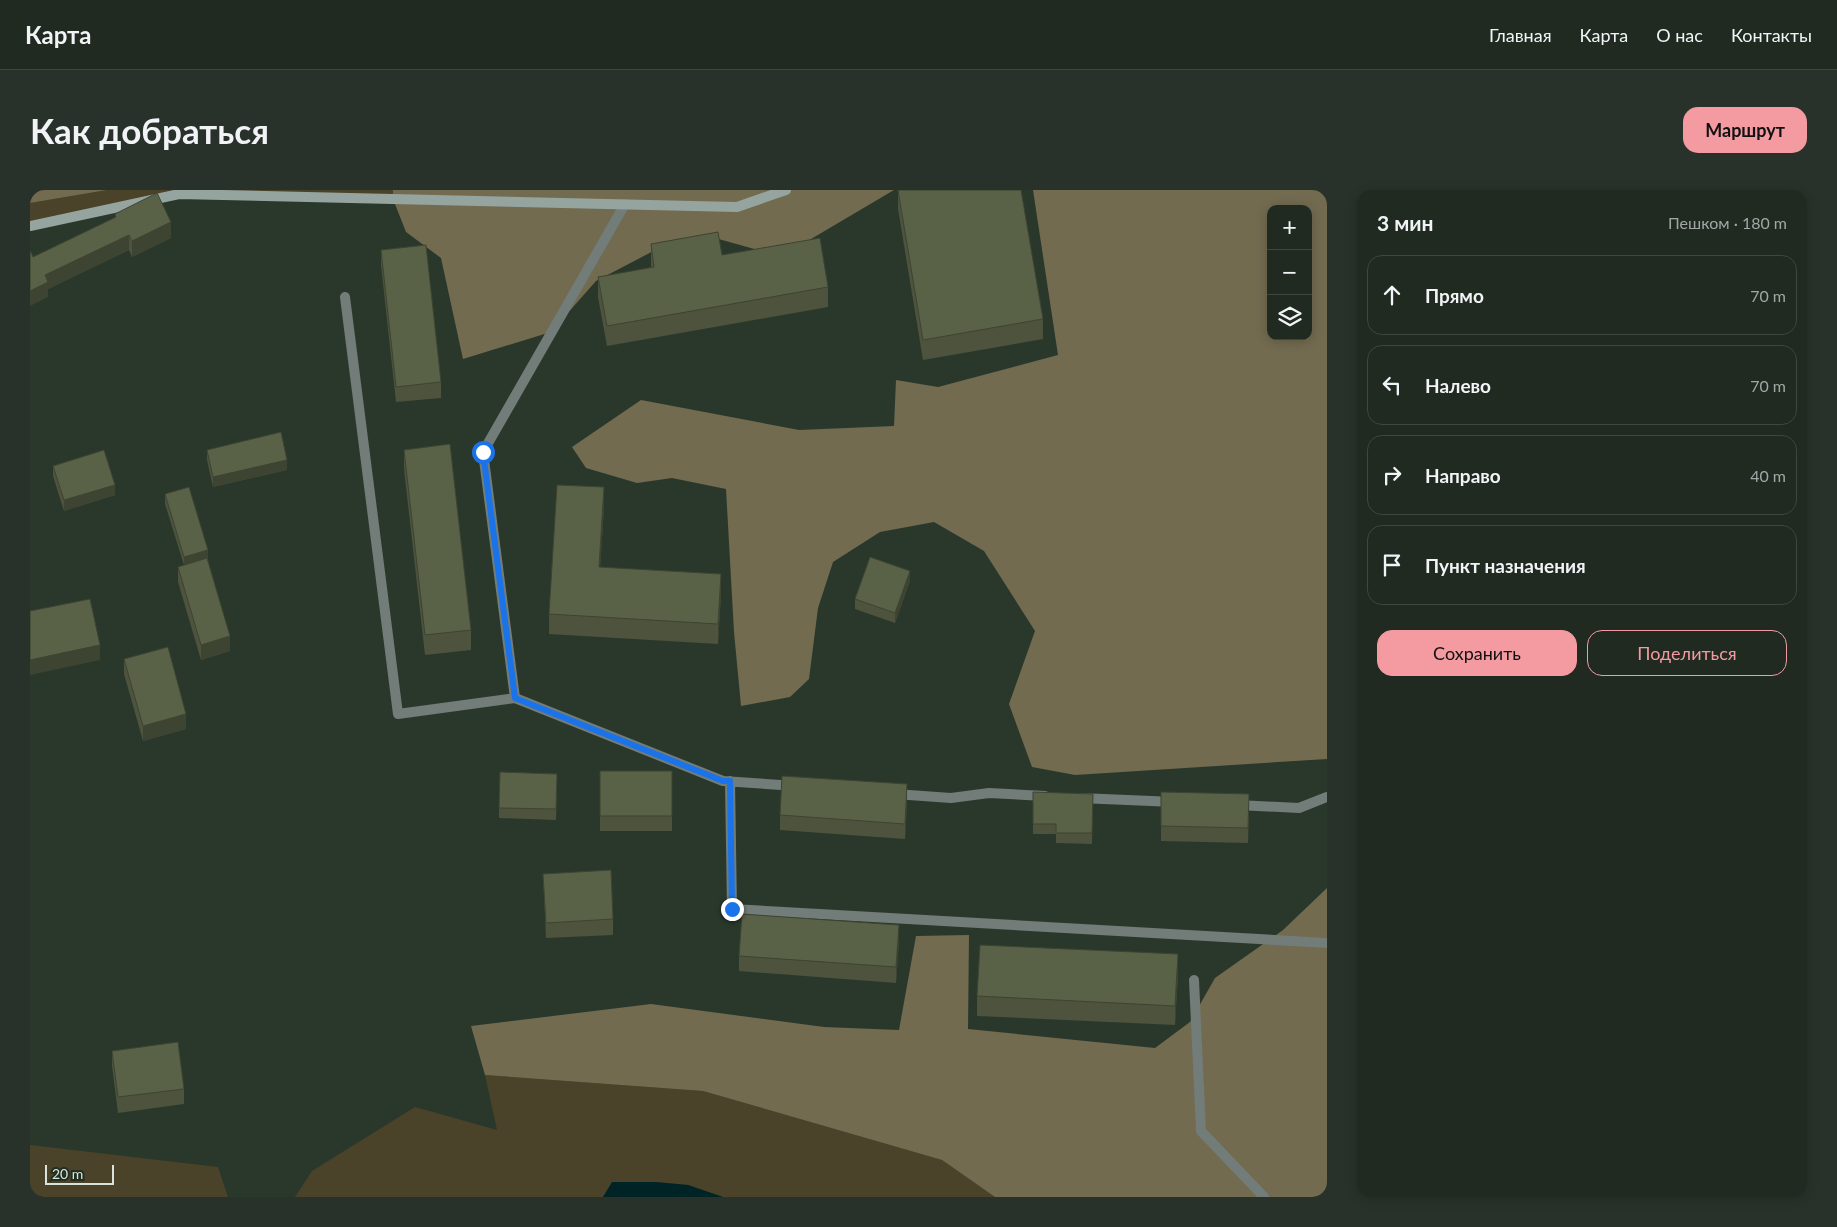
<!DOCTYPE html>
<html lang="ru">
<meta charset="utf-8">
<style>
:root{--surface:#202a21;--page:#28322a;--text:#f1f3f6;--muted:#a2a7a5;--line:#3d463f;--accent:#f49aa1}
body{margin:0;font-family:Lato,sans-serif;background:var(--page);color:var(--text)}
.controls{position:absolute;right:15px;top:15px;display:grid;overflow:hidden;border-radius:10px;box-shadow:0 2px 12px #0003}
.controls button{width:45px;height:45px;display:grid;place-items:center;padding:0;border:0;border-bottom:1px solid var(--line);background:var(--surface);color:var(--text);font:25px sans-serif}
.scale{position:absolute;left:15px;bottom:12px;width:69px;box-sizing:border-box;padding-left:5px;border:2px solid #dae3db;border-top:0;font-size:14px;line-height:18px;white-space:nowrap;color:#dae3db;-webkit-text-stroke:4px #212e22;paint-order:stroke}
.stop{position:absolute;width:15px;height:15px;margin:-11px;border:4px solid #1a73e8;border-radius:50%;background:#fff}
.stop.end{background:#1a73e8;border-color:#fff;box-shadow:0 1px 5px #0008}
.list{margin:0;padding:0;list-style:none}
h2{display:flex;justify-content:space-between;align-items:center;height:65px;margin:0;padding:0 20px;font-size:21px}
h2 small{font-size:16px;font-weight:400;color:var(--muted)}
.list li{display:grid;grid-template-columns:32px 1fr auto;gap:15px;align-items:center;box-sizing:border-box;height:80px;margin:0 10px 10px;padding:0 10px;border:1px solid var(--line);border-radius:15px}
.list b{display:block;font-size:19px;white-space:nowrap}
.list em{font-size:16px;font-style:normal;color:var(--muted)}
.actions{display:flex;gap:10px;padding:15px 20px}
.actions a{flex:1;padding:11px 0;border:1px solid var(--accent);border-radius:15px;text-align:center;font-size:18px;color:var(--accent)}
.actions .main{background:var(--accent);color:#111}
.icon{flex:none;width:28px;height:28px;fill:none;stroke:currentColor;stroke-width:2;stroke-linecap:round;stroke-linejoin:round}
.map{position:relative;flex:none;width:1297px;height:1007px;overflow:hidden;border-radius:15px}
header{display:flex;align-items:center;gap:30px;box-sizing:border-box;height:70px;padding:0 25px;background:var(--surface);border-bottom:1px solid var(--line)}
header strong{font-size:24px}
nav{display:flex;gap:28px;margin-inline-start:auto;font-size:18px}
.intro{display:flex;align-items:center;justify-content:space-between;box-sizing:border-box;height:120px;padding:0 30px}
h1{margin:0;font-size:35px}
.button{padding:12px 22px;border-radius:15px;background:var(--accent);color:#111;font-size:18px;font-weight:700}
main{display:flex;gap:30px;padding:0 30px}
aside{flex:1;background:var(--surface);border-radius:15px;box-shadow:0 2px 12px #0003}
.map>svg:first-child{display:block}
.green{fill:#4a4329}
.forest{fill:#726b50;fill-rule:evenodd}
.water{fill:#002426}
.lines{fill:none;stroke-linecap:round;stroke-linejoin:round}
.lane{stroke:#727c79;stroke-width:10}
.secondary{stroke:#95a49f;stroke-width:10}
.wall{fill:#4d533d}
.shaded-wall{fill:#3e4432}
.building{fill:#596147;stroke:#3e4432}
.route{stroke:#1a73e8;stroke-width:6}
</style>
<header>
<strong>Карта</strong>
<nav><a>Главная</a><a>Карта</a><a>О нас</a><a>Контакты</a></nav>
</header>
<div class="intro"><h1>Как добраться</h1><a class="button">Маршрут</a></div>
<main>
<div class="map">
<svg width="1297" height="1007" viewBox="0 0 1297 1007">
<rect width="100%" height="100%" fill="#2a382c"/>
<path class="green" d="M77 0H363V9L149 4 0 36V13Z
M455 885 673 901 912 970 965 1007H693L658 995 625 992H583L573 1007H265L282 981 385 917 467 940Z
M0 955 188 977 198 1007H0Z"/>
<path class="forest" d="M0 0H77L0 13Z
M363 0H864L776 52 728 60 685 48 631 57 566 91 521 142 433 169 411 68 376 42 363 9Z
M1003 0H1297V569L1045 585 1002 577 979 514 1005 441 954 361 904 332 850 342 803 372 788 418 779 489 760 507 711 516 704 442 696 299 642 288 607 293 556 278 542 257 611 210 769 240 864 236 866 190 908 197 1028 165ZM1241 19H1278V146H1241Z
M1297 698V1007H965L912 970 673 901 455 885 441 836 621 814 794 837 869 840 886 746 939 745 938 839 1125 858 1160 832 1185 788 1253 740Z"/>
<path class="water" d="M582 992H625L658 995 693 1007H573Z"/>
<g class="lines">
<path class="lane" d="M315 107 368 524 485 508 453 262 595 14
M485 508 693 591 766 596
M700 591 702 719 1297 753
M865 604 921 608 959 603 1015 606
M1049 608 1145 612
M1207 615 1269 618 1297 607
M1164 790 1171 941 1234 1007"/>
<path class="secondary" d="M0 36 149 4 707 17 756 0"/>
</g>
<path class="wall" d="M868 0 1013 129V149L893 170 868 19Z
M85 24 141 48 102 67 99 60 18 99V107L3 67 85 28Z
M621 54 692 65 798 97V117L577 156 568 107V87L621 78Z
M351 60 411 192V208L366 212 351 75Z
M177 260 257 280 183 297 177 270Z
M374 260 441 440V460L395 465 374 279Z
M23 276 85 305 34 321 23 286Z
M135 304 178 370 200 461 171 470 148 392V377L154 375 135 314Z
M574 317 570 377 691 404 688 454 519 444V424Z
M880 391 865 433 825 419V409Z
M94 469 156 539 113 551 94 484Z
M570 581H642V641H570Z
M527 584 526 630 469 628V618Z
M1003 602 1063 604 1062 654 1026 653V644H1003Z
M1131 602 1219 619 1218 653 1131 651Z
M877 610 875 649 750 640V625Z
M513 684 583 729V745L516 748Z
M869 750 866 793 709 781V766Z
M1148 784 1145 835 947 826V806Z
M82 861 154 899V914L88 923 82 876Z"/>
<path class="shaded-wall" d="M141 32V48L102 67V51Z
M99 45V60L18 99V107L0 116V101L15 85Z
M257 270V280L183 297V287Z
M85 295V305L34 321V310Z
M574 297V317L569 397V377Z
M178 360V370L154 377V367Z
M880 381V391L865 433V423Z
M691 384V404L688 454V434Z
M200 446V461L171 470V455Z
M70 455V470L0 485V470Z
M156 524V539L113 551V536Z
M877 594V610L875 649V634Z
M869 735V750L866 793V777Z
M1148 764V784L1145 835V816Z"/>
<path class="building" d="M868 0H991L1013 129 893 150Z
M127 3 141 32 102 51 99 45 15 85 18 92 0 101V62H1L3 67 86 27 85 24Z
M688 42 692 65 790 48 798 97 577 136 568 87 624 77 621 54Z
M396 55 411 192 366 197 351 60Z
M251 242 257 270 183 287 177 260Z
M420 254 441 440 395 445 374 260Z
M74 260 85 295 34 310 23 276Z
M527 295 574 297 569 377 691 384 688 434 519 424Z
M159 297 178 360 154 367 135 304Z
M840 367 880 381 865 423 825 409Z
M177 368 200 446 171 455 148 377Z
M60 409 70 455 0 470V421Z
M138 457 156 524 113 536 94 469Z
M570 581H642V626H570Z
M470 582 527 584 526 619 469 618Z
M752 586 877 594 875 634 750 625Z
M1003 602 1063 604 1062 643H1026V634H1003Z
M1131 602 1219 604 1218 638 1131 636Z
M581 680 583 729 516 733 513 684Z
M712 724 869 735 866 777 709 766Z
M950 755 1148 764 1145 816 947 806Z
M148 852 154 899 88 907 82 861Z"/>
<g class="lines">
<path class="route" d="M453 262 485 508 693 591H700L702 719"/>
</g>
</svg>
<div class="controls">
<button>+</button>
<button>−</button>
<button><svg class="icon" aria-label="layers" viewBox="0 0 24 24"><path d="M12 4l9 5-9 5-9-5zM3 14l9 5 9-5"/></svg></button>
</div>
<div class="scale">20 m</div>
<div class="stop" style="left:453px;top:262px"></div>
<div class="stop end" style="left:702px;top:719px"></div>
</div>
<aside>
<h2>3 мин<small>Пешком · 180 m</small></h2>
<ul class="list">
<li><svg class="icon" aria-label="ahead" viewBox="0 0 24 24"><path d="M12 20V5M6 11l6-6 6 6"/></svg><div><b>Прямо</b></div><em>70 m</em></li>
<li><svg class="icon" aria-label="left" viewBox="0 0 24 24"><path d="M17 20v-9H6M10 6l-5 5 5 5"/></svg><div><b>Налево</b></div><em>70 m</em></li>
<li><svg class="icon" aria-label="right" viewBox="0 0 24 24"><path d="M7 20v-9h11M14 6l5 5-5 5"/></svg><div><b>Направо</b></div><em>40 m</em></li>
<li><svg class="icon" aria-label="arrive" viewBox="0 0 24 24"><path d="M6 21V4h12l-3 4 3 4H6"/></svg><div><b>Пункт назначения</b></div></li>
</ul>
<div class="actions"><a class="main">Сохранить</a><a>Поделиться</a></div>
</aside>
</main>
